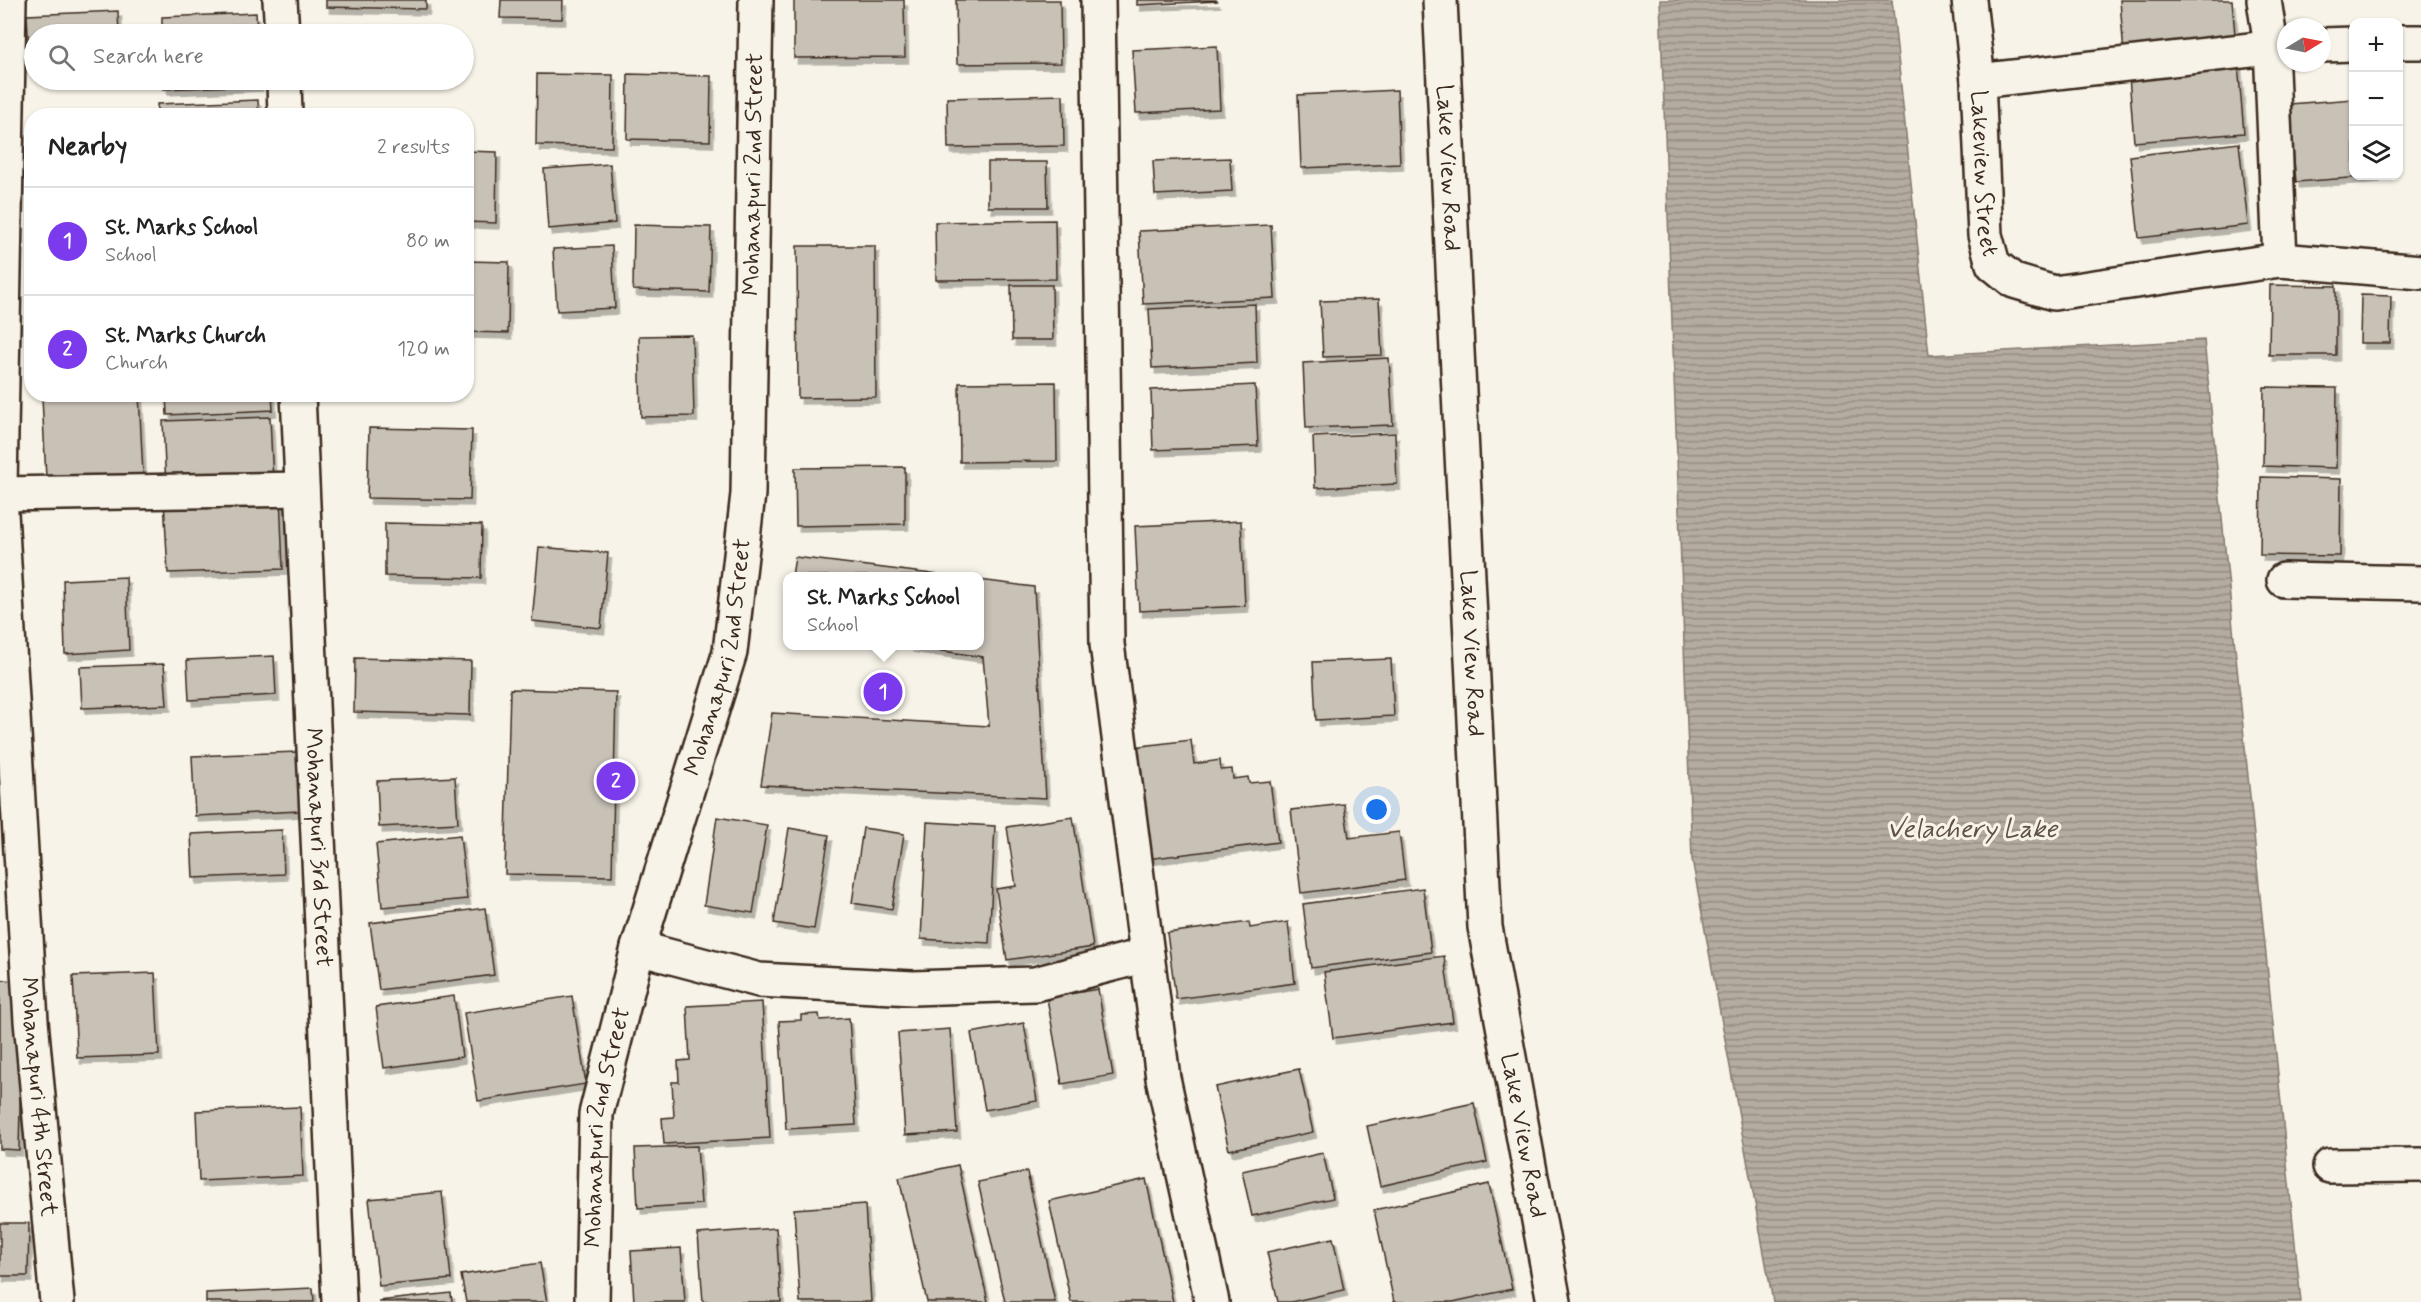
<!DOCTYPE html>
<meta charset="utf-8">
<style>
:root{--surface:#fff;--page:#f2f2f2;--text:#222;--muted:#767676;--line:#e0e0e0;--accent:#7c3aed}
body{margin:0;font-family:Mynerve,sans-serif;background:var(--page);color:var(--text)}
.controls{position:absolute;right:18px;top:18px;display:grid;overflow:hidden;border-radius:12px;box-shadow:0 2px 4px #0004}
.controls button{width:54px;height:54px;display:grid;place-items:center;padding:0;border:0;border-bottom:2px solid var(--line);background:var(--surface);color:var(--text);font:30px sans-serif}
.compass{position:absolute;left:2277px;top:18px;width:54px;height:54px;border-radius:50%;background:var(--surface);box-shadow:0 2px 4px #0004;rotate:80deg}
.you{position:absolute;left:1377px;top:810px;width:21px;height:21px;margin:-15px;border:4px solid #fff;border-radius:50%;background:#1a73e8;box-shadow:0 0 0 9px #1a73e833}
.badge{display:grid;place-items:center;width:39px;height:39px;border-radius:50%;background:var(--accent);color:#fff;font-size:20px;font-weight:700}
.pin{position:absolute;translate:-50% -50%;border:3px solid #fff;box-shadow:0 2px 6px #0006}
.popup{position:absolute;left:783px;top:572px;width:201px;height:78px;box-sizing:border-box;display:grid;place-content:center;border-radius:12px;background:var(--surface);filter:drop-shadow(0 2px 4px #0005);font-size:20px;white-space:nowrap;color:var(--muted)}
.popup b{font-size:22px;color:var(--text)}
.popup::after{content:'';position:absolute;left:50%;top:100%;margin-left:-12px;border:12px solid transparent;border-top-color:var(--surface)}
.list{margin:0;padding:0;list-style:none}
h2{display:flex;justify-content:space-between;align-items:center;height:78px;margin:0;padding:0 24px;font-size:26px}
h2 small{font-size:20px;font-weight:400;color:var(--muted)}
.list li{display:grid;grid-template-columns:39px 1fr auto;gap:18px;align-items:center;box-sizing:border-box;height:108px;padding:0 24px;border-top:2px solid var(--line)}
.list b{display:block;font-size:22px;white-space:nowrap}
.list p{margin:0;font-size:20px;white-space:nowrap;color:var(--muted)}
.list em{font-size:20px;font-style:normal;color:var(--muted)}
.icon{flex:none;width:33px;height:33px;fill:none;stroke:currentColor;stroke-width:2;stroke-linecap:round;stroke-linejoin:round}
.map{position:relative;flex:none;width:2421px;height:1302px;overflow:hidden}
.search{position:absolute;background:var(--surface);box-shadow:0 2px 4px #0004;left:24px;top:24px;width:450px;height:66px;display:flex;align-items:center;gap:15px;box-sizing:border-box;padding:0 21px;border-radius:33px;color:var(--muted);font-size:22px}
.panel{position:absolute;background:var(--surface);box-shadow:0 2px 4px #0004;left:24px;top:108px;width:450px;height:294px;border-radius:24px}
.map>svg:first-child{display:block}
.water{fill:url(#water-rules);stroke:#84786c;stroke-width:1.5}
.building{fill:#c8c1b6;stroke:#3b2a1e;stroke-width:1.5;filter:url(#shadow)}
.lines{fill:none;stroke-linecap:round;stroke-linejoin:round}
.street-casing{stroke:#3b2a1e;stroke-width:38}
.street{stroke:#f7f3e8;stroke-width:33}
.labels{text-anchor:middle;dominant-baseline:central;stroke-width:6;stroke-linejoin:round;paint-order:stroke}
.street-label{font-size:24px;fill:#3b2a1e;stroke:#f7f3e8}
.water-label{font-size:26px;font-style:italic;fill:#5f5145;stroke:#f7f3e8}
</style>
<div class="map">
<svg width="2421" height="1302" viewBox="0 0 2421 1302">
<defs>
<pattern id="water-rules" width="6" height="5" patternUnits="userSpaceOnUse" patternTransform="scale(1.5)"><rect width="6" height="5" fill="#b4aca0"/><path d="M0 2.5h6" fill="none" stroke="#948c82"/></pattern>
<filter id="shadow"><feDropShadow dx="3.5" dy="6" stdDeviation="0" flood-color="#0004"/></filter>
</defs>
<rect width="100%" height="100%" fill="#f7f3e8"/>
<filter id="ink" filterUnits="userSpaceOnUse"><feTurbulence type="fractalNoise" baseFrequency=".0167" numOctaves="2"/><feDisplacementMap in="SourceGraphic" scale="12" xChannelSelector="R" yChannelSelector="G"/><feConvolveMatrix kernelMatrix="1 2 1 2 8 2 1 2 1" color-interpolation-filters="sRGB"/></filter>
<g filter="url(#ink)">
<path class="water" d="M1660 0H1892L1929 355 2204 340 2301 1302H1773L1692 859Z"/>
<path class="building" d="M326 0H426V9L326 7Z
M501 0H563L562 19 500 18Z
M794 0H904L905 57 794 58Z
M956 0H1060L1061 63 957 64Z
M1137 0H1216L1217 1 1137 5Z
M2120 0H2232L2236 47 2124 55Z
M118 11 119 34H34V71H30L27 15Z
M256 13 257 34H162V17Z
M1217 46 1220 109 1136 113 1132 50Z
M2237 53 2244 133 2134 142 2128 63Z
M537 74 613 75 612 147 536 145Z
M628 74 711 76 710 141 627 139Z
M164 80H259V85L164 89Z
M1397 90 1400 164 1301 168 1298 95Z
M1063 95 1064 146 948 148 947 98Z
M2354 99V176H2377L2296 182 2289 104Z
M258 100 259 116H158L157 104Z
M2239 143 2248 225 2139 238 2130 156Z
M466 151 497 152 496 223 466 222Z
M1230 158 1232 191 1155 195 1153 161Z
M988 162H1047L1048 207H988Z
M610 164 615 223 548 229 544 169Z
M1055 220 1056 279 936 280 935 222Z
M634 225 711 227 709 292 633 290Z
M1271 225 1275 298 1143 304 1139 231Z
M612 246 615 308 557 311 553 249Z
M797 246H875L876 397 798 398Z
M466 261 509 262 508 333 466 332Z
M1011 285H1052L1053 340H1012Z
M2270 285 2336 286V355H2269Z
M2361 295 2391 296 2390 343H2360Z
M1379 299 1382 355 1323 357 1320 301Z
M1255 304 1257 363 1152 368 1149 309Z
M692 335 694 416 641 417 639 336Z
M1389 358 1393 425 1306 428 1303 363Z
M1056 382 1057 461 960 462 959 383Z
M1255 385 1258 446 1153 450 1151 390Z
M2264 387 2337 388 2336 468 2263 466Z
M104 394H139L143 474 46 478 42 397Z
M166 394H272L273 410 167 415Z
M270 417 273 484 166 489 163 421Z
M369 428 472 430 470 500 367 498Z
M1395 433 1397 484 1315 488 1313 437Z
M905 467V524L796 526 795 468Z
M2261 477 2341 479 2340 556 2260 555Z
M280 495 283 569 168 573 164 500Z
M1241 521 1245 606 1139 611 1135 526Z
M385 523 482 525 481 578 385 576Z
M539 547 608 553 601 628 532 621Z
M795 557 948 576H792Z
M126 577 129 650 65 654 63 580Z
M979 580 1034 587 1046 798 761 785 772 713 989 726 983 657 909 646H979Z
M274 656 276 695 189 700 187 660Z
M355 658 471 661 470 715 354 712Z
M1391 659 1394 716 1316 720 1313 662Z
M164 664 167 705 82 708 80 667Z
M510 689 616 692 612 876 505 874Z
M1191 740 1194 764 1220 760 1221 770 1232 769 1233 779 1248 777 1249 783 1270 781 1278 842 1147 859 1133 747Z
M298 752 300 811 195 816 192 756Z
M455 777 458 823 379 827 377 781Z
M1344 804 1349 838 1399 832 1405 880 1301 893 1291 810Z
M717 817 767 825 753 913 704 905Z
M1073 817 1093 947 1007 960 996 889 1016 886 1007 827Z
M927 822 995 826 989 943 921 939Z
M789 828 829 835 814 929 774 923Z
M863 828 904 834 892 909 852 903Z
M282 830 284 874 193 878 191 834Z
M460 835 467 899 382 907 376 844Z
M1423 888 1431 952 1311 968 1303 904Z
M485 908 494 975 379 990 370 923Z
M1249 922 1250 928 1288 922 1295 983 1176 999 1167 933Z
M1444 956 1453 1022 1333 1038 1324 972Z
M155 973 159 1055 77 1058 73 976Z
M0 980 23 981 19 1150 0 1149Z
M1098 989 1113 1075 1062 1084 1047 998Z
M454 996 462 1057 384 1068 376 1007Z
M572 996 586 1084 478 1101 464 1013Z
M762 1002 770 1138 664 1144 662 1118 674 1117 672 1082H679L678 1061 690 1060 687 1006Z
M819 1014 820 1020 849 1018 856 1125 786 1129 779 1021 801 1020V1015Z
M1024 1023 1037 1101 985 1110 971 1033Z
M950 1029 957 1132 905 1135 898 1033Z
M1299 1069 1313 1132 1229 1150 1215 1087Z
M1474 1103 1487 1162 1380 1186 1367 1126Z
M300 1107 303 1176 199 1181 196 1111Z
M697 1146 701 1204 638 1208 635 1148Z
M1323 1153 1333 1198 1252 1216 1242 1171Z
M958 1165 988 1302H927L899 1178Z
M1027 1172 1055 1302H1005L978 1182Z
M1146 1179 1173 1302H1071L1049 1201Z
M1489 1184 1512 1289 1453 1302H1394L1374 1210Z
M442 1192 451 1279 379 1286 369 1199Z
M865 1204 871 1302H800L794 1209Z
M0 1223H29L28 1276H0Z
M776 1228 781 1302H703L698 1234Z
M1333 1238 1344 1290 1291 1302H1278L1267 1252Z
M681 1248 685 1302H634L631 1251Z
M540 1263 547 1302H466L461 1275Z
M313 1288 314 1302H206V1293Z
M451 1293 452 1302H379V1301Z"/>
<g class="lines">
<g class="street-casing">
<g id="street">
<path d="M280 0 282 34"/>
<path d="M1098 0 1107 644 1163 1078 1212 1302"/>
<path id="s1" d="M1440 0 1485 927 1554 1302"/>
<path id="s2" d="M1969 0 1978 81 1985 235 1993 264 2014 281 2054 293 2280 260 2421 272"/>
<path d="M2264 0 2271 46 2280 260"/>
<path d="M2398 42H2421"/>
<path d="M2322 45 2354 44"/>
<path d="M284 80 285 116"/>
<path d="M1978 81 2286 46"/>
<path id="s3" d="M298 394 339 1302"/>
<path d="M0 487 9 0"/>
<path d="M0 494 302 489"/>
<path id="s4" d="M0 496 31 1021 57 1302"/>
<path d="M2284 580 2421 583"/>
<path d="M638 948 759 980 913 988 1035 984 1147 955"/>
<path d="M2330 1166 2421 1165"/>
<path id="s5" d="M592 1302 596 1114 638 948 730 652 748 494 756 0"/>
</g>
</g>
<use href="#street" class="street"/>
</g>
</g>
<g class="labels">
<g class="street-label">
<text stroke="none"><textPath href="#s1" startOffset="168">Lake View Road</textPath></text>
<text stroke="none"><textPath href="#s2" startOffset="174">Lakeview Street</textPath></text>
<text stroke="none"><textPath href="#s5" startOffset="1148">Mohanapuri 2nd Street</textPath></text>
<text stroke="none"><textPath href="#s1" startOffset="654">Lake View Road</textPath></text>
<text stroke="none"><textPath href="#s5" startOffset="662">Mohanapuri 2nd Street</textPath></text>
<text stroke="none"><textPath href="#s3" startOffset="454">Mohanapuri 3rd Street</textPath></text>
<text stroke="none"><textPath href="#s4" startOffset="602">Mohanapuri 4th Street</textPath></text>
<text stroke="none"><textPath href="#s5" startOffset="176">Mohanapuri 2nd Street</textPath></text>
<text stroke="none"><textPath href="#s1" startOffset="1140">Lake View Road</textPath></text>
</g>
<g class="water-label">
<text x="1972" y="830">Velachery Lake</text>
</g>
</g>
</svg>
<div class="controls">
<button>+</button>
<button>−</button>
<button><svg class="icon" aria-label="layers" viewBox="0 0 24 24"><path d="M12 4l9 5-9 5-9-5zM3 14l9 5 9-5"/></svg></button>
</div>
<svg class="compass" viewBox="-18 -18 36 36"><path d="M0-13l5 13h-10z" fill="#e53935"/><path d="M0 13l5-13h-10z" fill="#767676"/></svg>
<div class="you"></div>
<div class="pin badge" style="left:883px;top:692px">1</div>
<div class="popup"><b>St. Marks School</b>School</div>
<div class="pin badge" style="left:616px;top:781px">2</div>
<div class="search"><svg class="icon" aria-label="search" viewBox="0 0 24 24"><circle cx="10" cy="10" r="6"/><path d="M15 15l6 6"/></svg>Search here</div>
<section class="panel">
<h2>Nearby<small>2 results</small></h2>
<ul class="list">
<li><span class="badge">1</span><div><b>St. Marks School</b><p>School</p></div><em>80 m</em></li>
<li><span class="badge">2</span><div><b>St. Marks Church</b><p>Church</p></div><em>120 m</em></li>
</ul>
</section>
</div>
